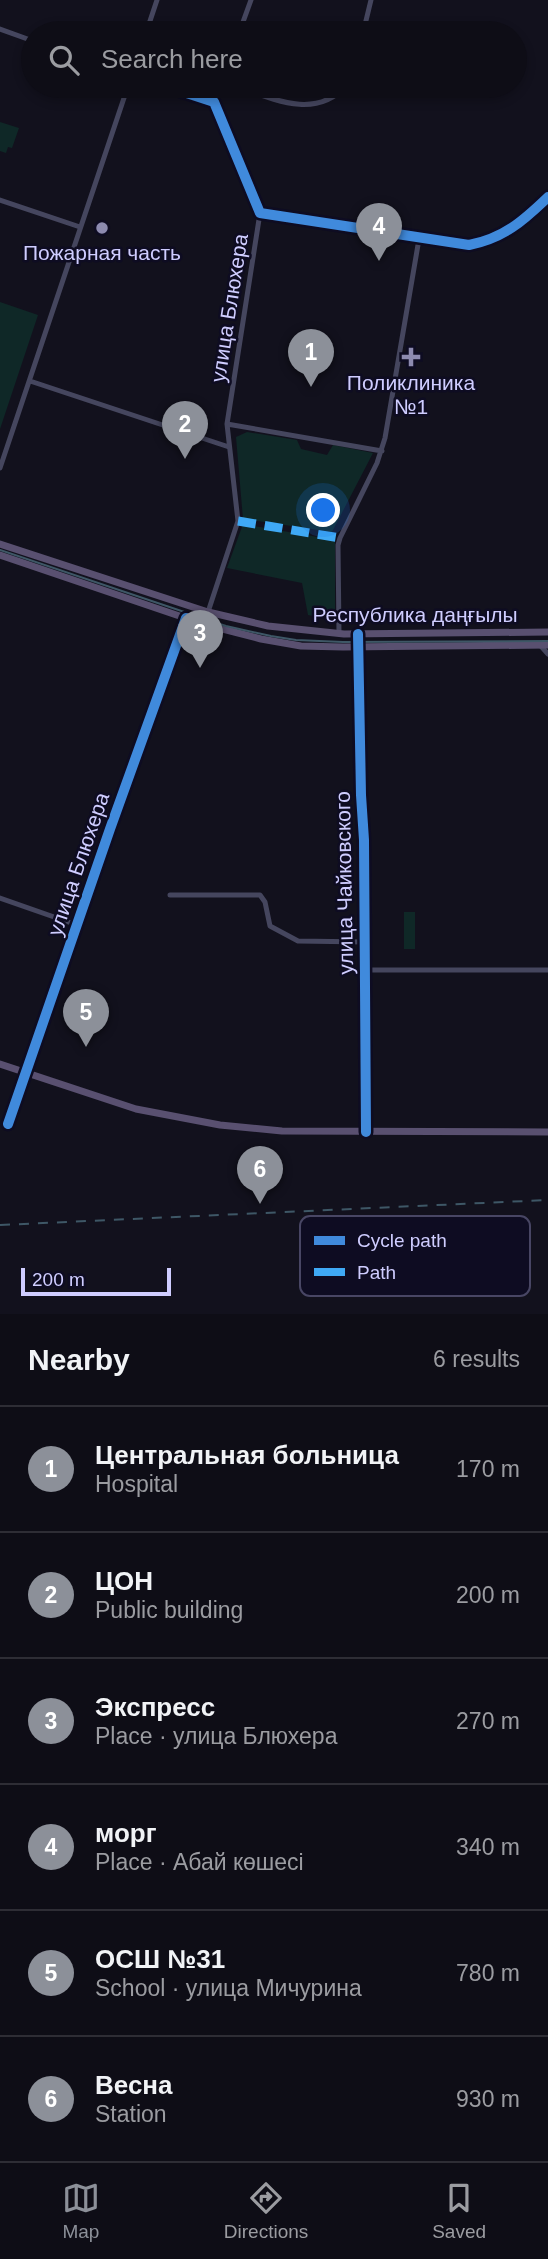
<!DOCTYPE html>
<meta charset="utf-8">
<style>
:root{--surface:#0e0d16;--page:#17161f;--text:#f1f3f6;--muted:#9b9ca1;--line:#2e2d35;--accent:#8c9099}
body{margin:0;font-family:Arial,sans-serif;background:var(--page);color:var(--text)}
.scale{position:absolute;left:21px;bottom:18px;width:150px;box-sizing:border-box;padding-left:7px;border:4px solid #cfcdff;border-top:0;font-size:19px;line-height:24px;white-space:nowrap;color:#cfcdff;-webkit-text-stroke:5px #0e0c22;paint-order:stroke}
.you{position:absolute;left:324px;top:511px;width:24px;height:24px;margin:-18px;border:5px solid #fff;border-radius:50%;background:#1a73e8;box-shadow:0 0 0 10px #1a73e833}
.badge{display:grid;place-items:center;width:46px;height:46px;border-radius:50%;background:var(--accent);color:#fff;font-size:23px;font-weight:700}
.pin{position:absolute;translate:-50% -58px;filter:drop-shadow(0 2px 4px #0008)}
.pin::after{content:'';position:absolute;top:37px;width:24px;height:21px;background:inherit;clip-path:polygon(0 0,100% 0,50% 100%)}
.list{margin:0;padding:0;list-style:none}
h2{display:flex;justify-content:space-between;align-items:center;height:91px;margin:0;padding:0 28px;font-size:30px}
h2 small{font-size:23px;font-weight:400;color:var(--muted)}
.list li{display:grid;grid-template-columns:46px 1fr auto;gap:21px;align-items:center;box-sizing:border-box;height:126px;padding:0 28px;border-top:2px solid var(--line)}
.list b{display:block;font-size:26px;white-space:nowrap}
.list p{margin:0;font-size:23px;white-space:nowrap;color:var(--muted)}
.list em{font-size:23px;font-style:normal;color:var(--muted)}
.icon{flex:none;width:38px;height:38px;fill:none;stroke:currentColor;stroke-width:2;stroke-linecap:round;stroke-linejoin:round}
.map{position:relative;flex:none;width:548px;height:1314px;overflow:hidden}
.search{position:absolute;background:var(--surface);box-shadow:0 4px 10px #0003;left:21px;right:21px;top:21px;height:77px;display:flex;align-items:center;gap:18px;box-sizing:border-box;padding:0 24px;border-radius:38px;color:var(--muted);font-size:26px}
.sheet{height:847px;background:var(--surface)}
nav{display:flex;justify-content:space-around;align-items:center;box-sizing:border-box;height:98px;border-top:2px solid var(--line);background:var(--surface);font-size:19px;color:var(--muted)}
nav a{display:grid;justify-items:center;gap:4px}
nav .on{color:var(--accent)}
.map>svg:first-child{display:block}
.green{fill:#0f2827}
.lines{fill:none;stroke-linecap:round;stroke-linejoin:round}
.minor{stroke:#45465e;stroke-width:5}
.major{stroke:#595070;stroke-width:7}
.tram{stroke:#3e5766;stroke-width:2}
.rail{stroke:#3e5766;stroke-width:2;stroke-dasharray:10 9;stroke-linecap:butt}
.quiet{stroke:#3fa9f5;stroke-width:9;stroke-dasharray:18 9;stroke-linecap:butt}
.cycleway-casing{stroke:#0e0c22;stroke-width:15}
.cycleway{stroke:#408adc;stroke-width:10}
.poi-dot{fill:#8d8bb0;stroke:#0e0c22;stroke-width:2.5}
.labels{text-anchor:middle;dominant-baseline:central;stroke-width:5;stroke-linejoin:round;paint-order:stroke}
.poi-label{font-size:21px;fill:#cfcdff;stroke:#0e0c22}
.street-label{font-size:21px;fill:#cfcdff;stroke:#0e0c22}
.key{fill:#0e0c22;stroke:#484664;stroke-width:2}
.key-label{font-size:19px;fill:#cfcdff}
</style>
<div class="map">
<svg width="548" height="1314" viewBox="0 0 548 1314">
<rect width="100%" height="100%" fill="#12111d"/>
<path class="green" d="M0 122 19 128 12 148 8 147 6 153 0 151Z
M0 302 38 315 0 429Z
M247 432 297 440 301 449 327 455 333 445 373 453 332 532 243 519 236 437Z
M243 524 335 540V620L308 615 302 583 227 568Z
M404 912H415V949H404Z"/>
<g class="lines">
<path class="minor" d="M0 29 33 41
M146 33 157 0
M239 33 251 0
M363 33 371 0
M165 86 214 102 260 213 469 245C504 238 523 221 548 197
M236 86C273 99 315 120 346 86
M214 102 220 86
M0 200 80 227
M30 381 229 447
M227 424 382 451
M0 468 128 86
M208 612 238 521 227 424 260 213
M339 634 338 545 340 538 377 463 385 438 419 239
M358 634 361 795 364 840 366 1132
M540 645 548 654
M170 895H260L265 902 270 926 298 941 365 942
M0 898 77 925
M365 970H548
M8 1124 110 829 186 618"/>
<path class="major" d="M0 544 208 612 268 626 344 634 548 632
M0 555 203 624 261 639 301 646 343 647 548 645
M0 1064 136 1109 220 1125 282 1131 548 1132"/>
<path class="tram" d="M0 550 226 626 271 636 296 640 343 642 548 641"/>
<path class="rail" d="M0 1225 548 1200"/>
<path class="quiet" d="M238 521 340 538"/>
<g class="cycleway-casing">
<path id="cycleway" d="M165 86 214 102 260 213 469 245C504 238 523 221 548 197
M358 634 361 795 364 840 366 1132
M8 1124 110 829 186 618"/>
</g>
<use href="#cycleway" class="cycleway"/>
</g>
<g class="poi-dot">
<circle cx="102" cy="228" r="7"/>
<path d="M407.5 346.5h7v7h7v7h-7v7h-7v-7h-7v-7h7z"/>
</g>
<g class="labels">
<g class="poi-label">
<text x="102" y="252">Пожарная часть</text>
<text x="411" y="382">Поликлиника<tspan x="411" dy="24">№1</tspan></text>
</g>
<g class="street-label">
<text transform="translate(229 308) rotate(-81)">улица Блюхера</text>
<text x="415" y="614">Республика даңғылы</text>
<text transform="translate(78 864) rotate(-71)">улица Блюхера</text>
<text transform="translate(344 883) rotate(-91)">улица Чайковского</text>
</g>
</g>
<rect x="300" y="1216" width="230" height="80" rx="10" class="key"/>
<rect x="314" y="1236" width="31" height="9" fill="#408adc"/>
<rect x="314" y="1268" width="31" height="8" fill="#3fa9f5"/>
<g class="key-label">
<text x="357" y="1247">Cycle path</text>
<text x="357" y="1279">Path</text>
</g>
</svg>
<div class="scale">200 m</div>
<div class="you"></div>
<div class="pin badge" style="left:311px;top:387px">1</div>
<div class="pin badge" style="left:185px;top:459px">2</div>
<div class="pin badge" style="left:200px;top:668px">3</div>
<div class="pin badge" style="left:379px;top:261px">4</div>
<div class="pin badge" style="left:86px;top:1047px">5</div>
<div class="pin badge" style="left:260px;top:1204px">6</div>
<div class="search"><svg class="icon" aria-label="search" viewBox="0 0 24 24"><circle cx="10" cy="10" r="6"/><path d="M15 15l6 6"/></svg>Search here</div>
</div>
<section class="sheet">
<h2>Nearby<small>6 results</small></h2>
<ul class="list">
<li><span class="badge">1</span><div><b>Центральная больница</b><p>Hospital</p></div><em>170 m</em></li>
<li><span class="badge">2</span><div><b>ЦОН</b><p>Public building</p></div><em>200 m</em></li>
<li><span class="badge">3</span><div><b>Экспресс</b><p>Place · улица Блюхера</p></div><em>270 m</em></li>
<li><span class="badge">4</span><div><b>морг</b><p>Place · Абай көшесі</p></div><em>340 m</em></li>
<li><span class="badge">5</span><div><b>ОСШ №31</b><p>School · улица Мичурина</p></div><em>780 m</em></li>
<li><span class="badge">6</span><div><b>Весна</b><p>Station</p></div><em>930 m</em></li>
</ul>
</section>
<nav>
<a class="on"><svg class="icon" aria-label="map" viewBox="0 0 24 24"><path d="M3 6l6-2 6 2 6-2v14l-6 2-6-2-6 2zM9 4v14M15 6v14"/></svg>Map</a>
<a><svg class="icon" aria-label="directions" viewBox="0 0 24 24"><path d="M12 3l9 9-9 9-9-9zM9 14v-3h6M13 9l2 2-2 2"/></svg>Directions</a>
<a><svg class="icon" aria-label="saved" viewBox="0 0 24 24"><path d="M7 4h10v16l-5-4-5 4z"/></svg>Saved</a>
</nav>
